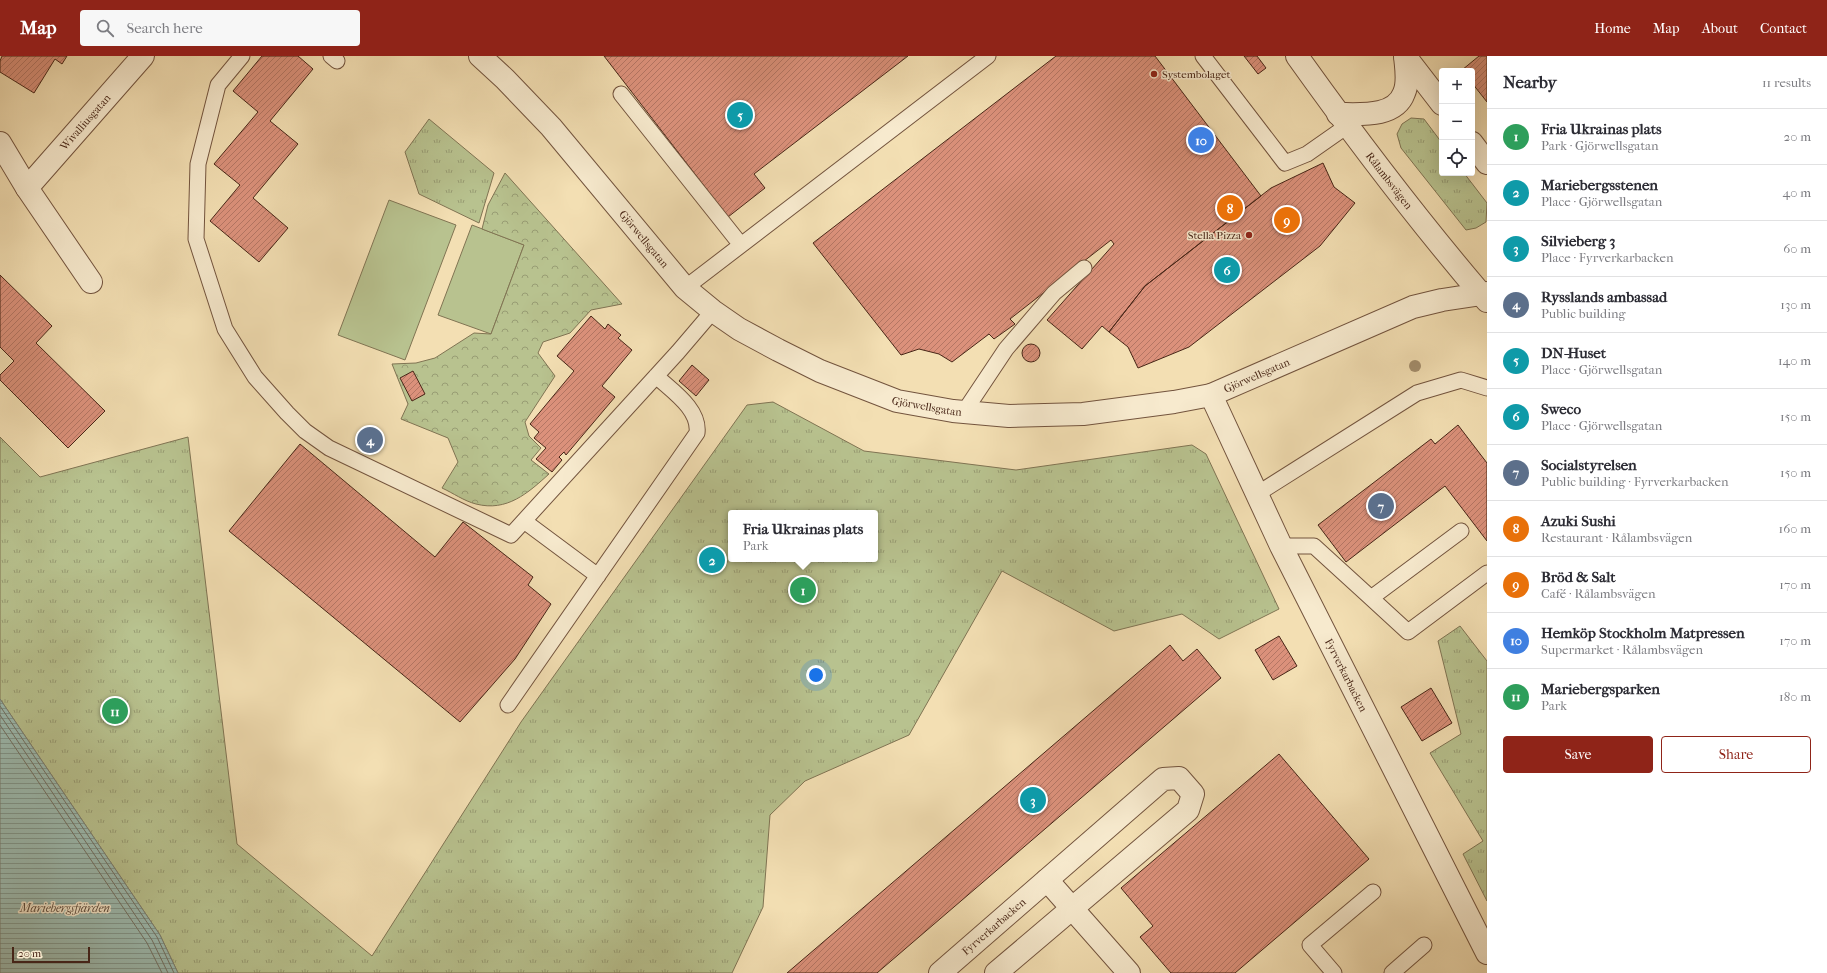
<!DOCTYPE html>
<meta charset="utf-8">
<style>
:root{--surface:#fff;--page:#f7f7f7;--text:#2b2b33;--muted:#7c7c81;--line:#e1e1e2;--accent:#8f2418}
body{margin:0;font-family:"IM FELL French Canon",serif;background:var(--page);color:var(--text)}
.controls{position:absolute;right:12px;top:12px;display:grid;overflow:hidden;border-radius:4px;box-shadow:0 4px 16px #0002}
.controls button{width:36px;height:36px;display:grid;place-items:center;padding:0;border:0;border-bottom:1px solid var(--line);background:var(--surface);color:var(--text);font:20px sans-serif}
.scale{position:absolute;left:12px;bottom:10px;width:78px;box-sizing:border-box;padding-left:4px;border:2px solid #482617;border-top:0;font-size:11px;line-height:14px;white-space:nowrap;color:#482617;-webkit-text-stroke:3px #f7eace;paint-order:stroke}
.you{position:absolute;left:816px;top:619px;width:14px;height:14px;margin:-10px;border:3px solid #fff;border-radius:50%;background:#1a73e8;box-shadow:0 0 0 6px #1a73e833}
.badge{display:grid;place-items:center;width:26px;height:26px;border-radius:50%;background:var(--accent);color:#fff;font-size:13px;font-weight:700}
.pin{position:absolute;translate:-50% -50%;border:2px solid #fff;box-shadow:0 1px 4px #0006}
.popup{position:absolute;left:728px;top:454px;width:150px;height:52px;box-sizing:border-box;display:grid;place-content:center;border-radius:4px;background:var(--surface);filter:drop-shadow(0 1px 3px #0005);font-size:13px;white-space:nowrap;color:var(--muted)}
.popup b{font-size:15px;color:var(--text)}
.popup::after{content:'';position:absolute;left:50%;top:100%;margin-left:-8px;border:8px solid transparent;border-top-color:var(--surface)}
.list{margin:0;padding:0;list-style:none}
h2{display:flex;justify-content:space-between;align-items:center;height:52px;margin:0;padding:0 16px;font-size:17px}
h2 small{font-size:13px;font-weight:400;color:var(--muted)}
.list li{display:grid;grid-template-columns:26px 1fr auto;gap:12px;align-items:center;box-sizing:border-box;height:56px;padding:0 16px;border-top:1px solid var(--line)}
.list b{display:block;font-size:15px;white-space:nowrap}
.list p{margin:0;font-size:13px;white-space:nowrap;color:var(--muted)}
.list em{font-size:13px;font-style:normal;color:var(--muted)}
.actions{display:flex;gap:8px;padding:12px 16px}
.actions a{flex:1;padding:9px 0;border:1px solid var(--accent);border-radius:4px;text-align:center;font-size:14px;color:var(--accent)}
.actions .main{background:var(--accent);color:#fff}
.icon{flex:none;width:22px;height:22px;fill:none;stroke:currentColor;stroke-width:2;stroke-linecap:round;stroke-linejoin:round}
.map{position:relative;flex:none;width:1487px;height:917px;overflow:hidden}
header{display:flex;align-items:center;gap:24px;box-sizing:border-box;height:56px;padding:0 20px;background:var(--accent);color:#fff}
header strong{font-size:19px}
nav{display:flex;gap:22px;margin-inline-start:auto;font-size:14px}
.search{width:280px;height:36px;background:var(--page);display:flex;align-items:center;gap:10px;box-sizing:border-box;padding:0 14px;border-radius:4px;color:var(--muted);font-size:15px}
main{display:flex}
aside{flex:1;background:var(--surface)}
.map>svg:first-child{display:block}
.grass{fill:#b8c28f;stroke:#807453}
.forest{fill:url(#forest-crowns);stroke:#807453}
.park{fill:url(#park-tufts);stroke:#807453;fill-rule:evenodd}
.water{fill:url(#water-rules);stroke:#7a8074}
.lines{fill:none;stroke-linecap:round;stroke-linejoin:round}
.shore{stroke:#727164;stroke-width:1}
.building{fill:url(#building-hatch);stroke:#482617}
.service-casing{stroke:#73543e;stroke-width:17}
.minor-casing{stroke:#73543e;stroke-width:24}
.tertiary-casing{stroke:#73543e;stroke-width:24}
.service{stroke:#f7eace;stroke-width:15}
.minor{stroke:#f7eace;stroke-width:22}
.tertiary{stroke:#f7eace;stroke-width:22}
.tree{fill:#a48f6e}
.poi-dot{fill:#8f2418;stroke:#f7eace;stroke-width:1.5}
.labels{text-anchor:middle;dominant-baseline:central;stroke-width:3;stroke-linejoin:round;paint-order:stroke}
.poi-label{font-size:11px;fill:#482617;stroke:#f7eace;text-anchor:start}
.street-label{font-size:11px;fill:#482617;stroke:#f7eace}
.water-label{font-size:12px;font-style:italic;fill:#5d4c3e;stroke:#f7eace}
</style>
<header>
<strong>Map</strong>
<div class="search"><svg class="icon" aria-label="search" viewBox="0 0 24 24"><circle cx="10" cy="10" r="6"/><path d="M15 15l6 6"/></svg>Search here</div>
<nav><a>Home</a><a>Map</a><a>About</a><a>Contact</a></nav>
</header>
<main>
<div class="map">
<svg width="1487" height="917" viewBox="0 0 1487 917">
<defs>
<pattern id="forest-crowns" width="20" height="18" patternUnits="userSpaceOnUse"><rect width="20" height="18" fill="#b8c28f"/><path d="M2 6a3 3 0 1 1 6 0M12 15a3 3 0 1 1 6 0" fill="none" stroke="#989d74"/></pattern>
<pattern id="park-tufts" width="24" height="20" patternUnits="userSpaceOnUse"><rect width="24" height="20" fill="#b8c28f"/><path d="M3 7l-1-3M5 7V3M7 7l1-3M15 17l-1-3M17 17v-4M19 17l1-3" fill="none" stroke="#989d74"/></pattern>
<pattern id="water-rules" width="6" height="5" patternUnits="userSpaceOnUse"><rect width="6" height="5" fill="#9cbcb2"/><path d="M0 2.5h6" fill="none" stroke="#819990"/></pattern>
<pattern id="building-hatch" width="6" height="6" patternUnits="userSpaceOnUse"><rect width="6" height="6" fill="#db917b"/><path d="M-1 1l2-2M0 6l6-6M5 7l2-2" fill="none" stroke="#b47664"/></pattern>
</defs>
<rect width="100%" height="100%" fill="#f3dfb3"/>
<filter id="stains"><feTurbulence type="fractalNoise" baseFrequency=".005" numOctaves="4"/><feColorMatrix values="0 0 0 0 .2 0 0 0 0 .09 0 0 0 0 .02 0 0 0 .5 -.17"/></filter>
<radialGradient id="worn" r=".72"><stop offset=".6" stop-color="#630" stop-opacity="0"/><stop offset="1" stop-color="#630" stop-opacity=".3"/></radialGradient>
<path class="grass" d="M389 144 456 169 405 304 338 279Z
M472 169 524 189 491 278 438 259Z"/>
<path class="forest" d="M505 117 622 248 591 254 570 277 543 286 538 297 555 320 525 366 529 380 541 392 531 404 549 418C528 437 507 456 476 448 464 445 453 437 442 432L458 406 448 382 401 363 408 348 392 308 416 307 435 302 474 277 491 278 524 189 482 173 488 149Z"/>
<path class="park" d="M1411 62 1424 63 1442 87V117H1464L1487 147 1486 166 1476 172 1466 174 1401 92 1397 78 1402 68Z
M429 63 494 117 479 167 419 138 405 96Z
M773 346 864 395 1016 414 1192 389 1206 398 1279 553 1219 583 1182 558 1114 575 1002 515 909 679 805 725 770 759 763 851 732 917H178L160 879 0 643V381L40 421 188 381 237 788 372 900 521 666 747 349ZM731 457H875V503H731Z
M1460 570 1487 605V845L1463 798 1483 785 1430 697 1461 678 1438 585Z"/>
<path class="water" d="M0 643 160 879 178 917H0Z"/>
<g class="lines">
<path class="shore" d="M0 650 157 881 174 917
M0 659 152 884 168 917
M0 669 147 887 162 917"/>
</g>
<path class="building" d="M2 0H67L62 8 55 3 34 37 0 16V5Z
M262 0H298L313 13 270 65 298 88 253 142 288 172 259 206 210 165 240 129 214 108 258 56 233 35Z
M604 0H908L754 118 765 132 728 161Z
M1056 0H1155L1261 140 1145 230 1109 276 1102 270 1082 293 1047 264 1114 188 1111 184 1010 263 1015 268 994 283 989 278 952 306 939 298 919 293 901 299 813 187Z
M1244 0H1257L1266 12 1258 18Z
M1479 0H1487V46L1472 27V15H1463L1462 14Z
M1323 107 1334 131 1355 147 1320 190 1189 291 1138 312 1128 291 1109 276 1145 230 1271 132Z
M0 219 52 270 36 287 105 355 68 392 0 324V319L14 305 0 291Z
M591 260 605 273 608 268 615 274 621 279 618 282 632 294 602 330 615 341 566 399 564 396 559 401 562 404 552 416 536 403 546 392 534 382 539 376 530 368 574 315 557 300Z
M1022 297a9 9 0 1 1 18 0a9 9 0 1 1-18 0Z
M692 309 709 324 696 340 679 325Z
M413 315 425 338 412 345 400 322Z
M1458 369 1487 407V485L1445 430 1346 506 1318 469 1431 383 1435 388Z
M300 388 435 501 463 466 533 521 528 529 551 548 515 603 460 666 229 475Z
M1279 580 1297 610 1273 624 1255 594Z
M1170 589 1183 605 1197 593 1221 622 877 917H787Z
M1431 632 1452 667 1422 685 1401 651Z
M1279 698 1369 803 1235 917H1171L1140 881 1153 870 1121 832Z"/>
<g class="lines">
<g class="service-casing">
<path id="service" d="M242 0 218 29 198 108 196 183 225 273 255 321 287 357 305 375 329 392 511 479 678 296 713 255
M331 0 337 5
M1203 0 1285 107 1307 98 1347 70
M621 38 741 189
M685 232 988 0
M964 356 1006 293 1054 237 1084 212
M1257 438 1417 337 1461 324 1487 332
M524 465 598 520
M1281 490H1314L1371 542 1461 475
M1371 542 1408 576 1487 517
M508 649 697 377C700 353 672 335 656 320
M1334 917 1310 889 1373 836
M1392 917 1424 889"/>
</g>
<g class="minor-casing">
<g id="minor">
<path d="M0 87 27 132 91 226"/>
<path id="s1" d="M27 132 143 0"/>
<path id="s2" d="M1211 339 1281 490 1487 897"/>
<path d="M1047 824 1129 917"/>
<path id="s3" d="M940 917 1163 723 1179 722 1193 738 1188 754 996 917"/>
</g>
</g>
<g class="tertiary-casing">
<g id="tertiary">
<path id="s4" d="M480 0 505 23 551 71 685 232 713 255 739 273 778 294 820 315 897 345 953 355 1009 360 1083 358 1174 346 1211 339 1413 251 1442 244 1487 237"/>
<path id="s5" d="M1297 0C1357 84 1420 167 1487 245"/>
<path d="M1405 0 1442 48"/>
<path d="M1338 58C1359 58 1395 62 1404 37 1409 26 1406 12 1405 0"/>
<path d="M1472 87 1487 107"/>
</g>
</g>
<use href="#service" class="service"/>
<use href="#minor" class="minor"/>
<use href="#tertiary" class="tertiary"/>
</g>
<circle class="tree" cx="1415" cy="310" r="6"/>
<g class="poi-dot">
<circle cx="1154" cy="18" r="4"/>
<circle cx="1249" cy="179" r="4"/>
</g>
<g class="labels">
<g class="poi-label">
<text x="1162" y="18">Systembolaget</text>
<text x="1241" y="179" text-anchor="end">Stella Pizza</text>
</g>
<g class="street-label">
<text stroke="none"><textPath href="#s1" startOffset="88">Wivalliusgatan</textPath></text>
<text stroke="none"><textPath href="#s5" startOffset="155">Rålambsvägen</textPath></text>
<text stroke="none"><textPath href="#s4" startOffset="246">Gjörwellsgatan</textPath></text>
<text stroke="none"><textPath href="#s4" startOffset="918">Gjörwellsgatan</textPath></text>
<text stroke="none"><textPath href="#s4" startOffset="582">Gjörwellsgatan</textPath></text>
<text stroke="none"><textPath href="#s2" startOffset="311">Fyrverkarbacken</textPath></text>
<text stroke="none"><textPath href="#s3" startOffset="71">Fyrverkarbacken</textPath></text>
</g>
<g class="water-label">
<text x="65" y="852">Mariebergsfjärden</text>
</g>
</g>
<rect width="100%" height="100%" filter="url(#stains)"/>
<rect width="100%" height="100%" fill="url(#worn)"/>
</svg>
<div class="controls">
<button>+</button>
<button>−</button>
<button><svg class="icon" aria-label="locate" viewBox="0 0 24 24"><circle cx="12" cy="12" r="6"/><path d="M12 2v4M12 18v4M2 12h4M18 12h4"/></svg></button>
</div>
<div class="scale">20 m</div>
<div class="you"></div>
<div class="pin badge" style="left:803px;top:534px;background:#2e9e5b">1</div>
<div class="popup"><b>Fria Ukrainas plats</b>Park</div>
<div class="pin badge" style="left:712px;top:504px;background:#0f9aa8">2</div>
<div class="pin badge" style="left:1033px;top:744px;background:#0f9aa8">3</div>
<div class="pin badge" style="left:370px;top:384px;background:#5c6f8a">4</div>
<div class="pin badge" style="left:740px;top:59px;background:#0f9aa8">5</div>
<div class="pin badge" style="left:1227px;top:214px;background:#0f9aa8">6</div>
<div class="pin badge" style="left:1381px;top:450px;background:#5c6f8a">7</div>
<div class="pin badge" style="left:1230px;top:152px;background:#e8710a">8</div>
<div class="pin badge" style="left:1287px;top:164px;background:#e8710a">9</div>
<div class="pin badge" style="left:1201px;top:84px;background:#3f7fe0">10</div>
<div class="pin badge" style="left:115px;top:655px;background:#2e9e5b">11</div>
</div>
<aside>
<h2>Nearby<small>11 results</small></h2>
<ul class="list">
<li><span class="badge" style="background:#2e9e5b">1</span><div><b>Fria Ukrainas plats</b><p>Park · Gjörwellsgatan</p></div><em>20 m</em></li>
<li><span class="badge" style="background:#0f9aa8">2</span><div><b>Mariebergsstenen</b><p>Place · Gjörwellsgatan</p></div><em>40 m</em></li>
<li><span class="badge" style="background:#0f9aa8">3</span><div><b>Silvieberg 3</b><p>Place · Fyrverkarbacken</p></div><em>60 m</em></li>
<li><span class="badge" style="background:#5c6f8a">4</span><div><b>Rysslands ambassad</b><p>Public building</p></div><em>130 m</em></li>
<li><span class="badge" style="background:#0f9aa8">5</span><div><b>DN-Huset</b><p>Place · Gjörwellsgatan</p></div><em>140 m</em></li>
<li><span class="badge" style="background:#0f9aa8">6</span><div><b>Sweco</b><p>Place · Gjörwellsgatan</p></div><em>150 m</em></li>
<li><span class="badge" style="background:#5c6f8a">7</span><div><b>Socialstyrelsen</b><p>Public building · Fyrverkarbacken</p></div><em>150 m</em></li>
<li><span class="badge" style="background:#e8710a">8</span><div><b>Azuki Sushi</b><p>Restaurant · Rålambsvägen</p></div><em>160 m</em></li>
<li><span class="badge" style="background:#e8710a">9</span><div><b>Bröd &amp; Salt</b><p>Café · Rålambsvägen</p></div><em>170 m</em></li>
<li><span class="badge" style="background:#3f7fe0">10</span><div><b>Hemköp Stockholm Matpressen</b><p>Supermarket · Rålambsvägen</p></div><em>170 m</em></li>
<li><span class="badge" style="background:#2e9e5b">11</span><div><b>Mariebergsparken</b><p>Park</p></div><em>180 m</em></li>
</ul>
<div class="actions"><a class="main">Save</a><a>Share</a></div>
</aside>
</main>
